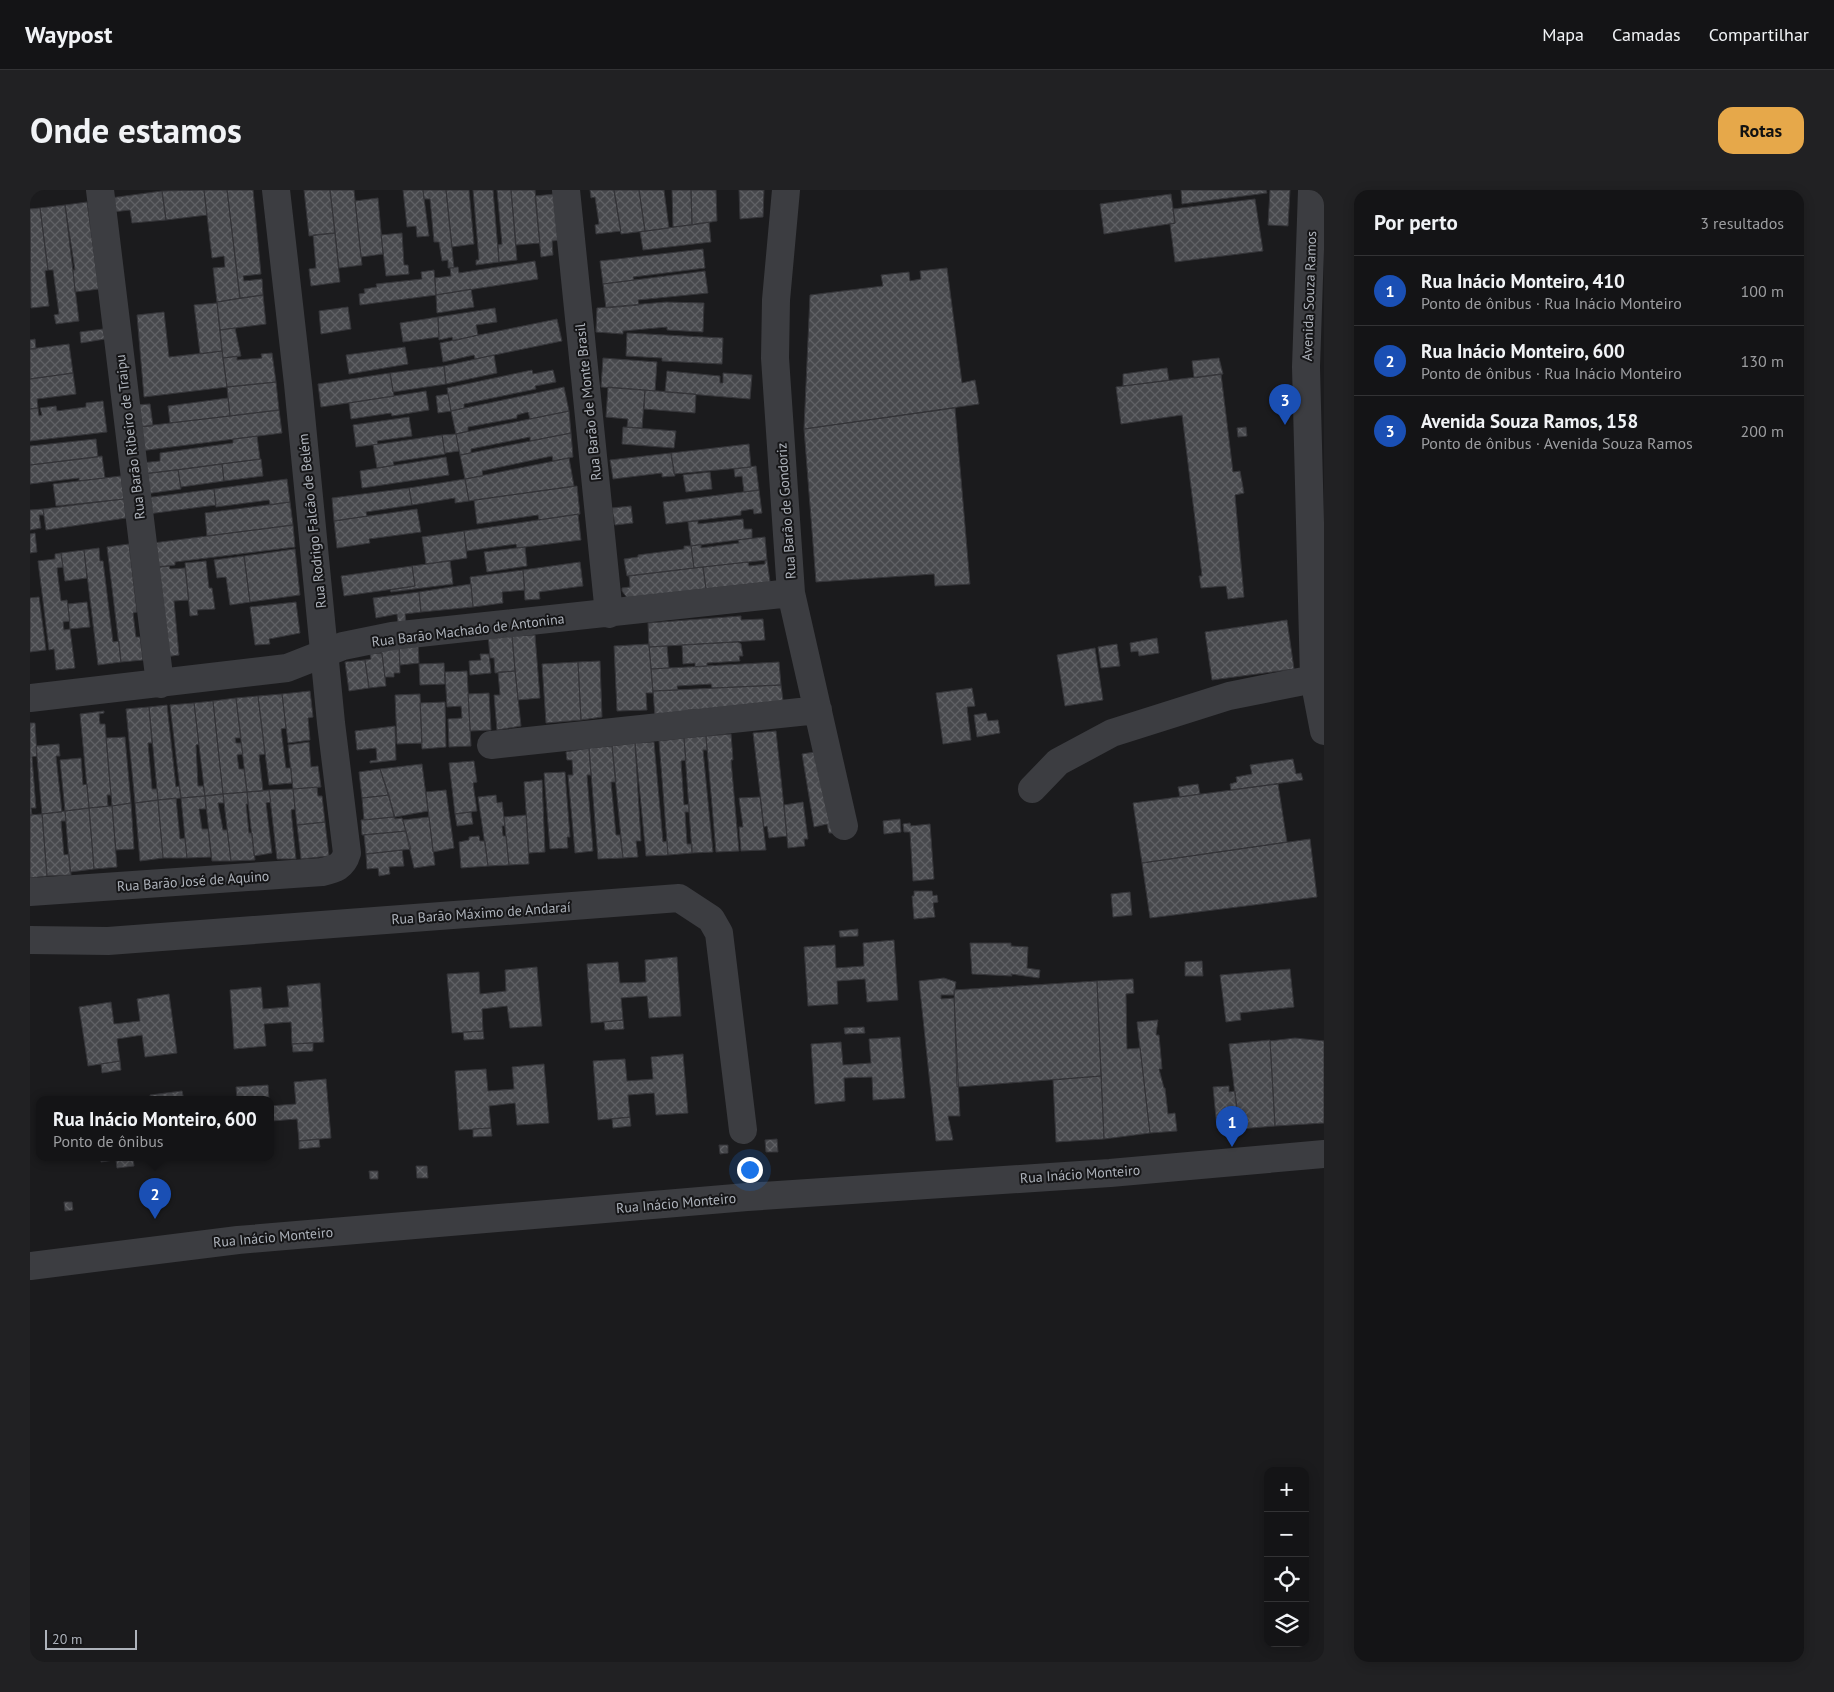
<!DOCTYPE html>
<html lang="pt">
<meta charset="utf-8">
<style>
:root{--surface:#141416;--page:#212123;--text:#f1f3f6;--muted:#9d9ea1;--line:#333335;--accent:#e6a84a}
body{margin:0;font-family:"PT Sans",sans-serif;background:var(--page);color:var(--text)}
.controls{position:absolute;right:15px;bottom:15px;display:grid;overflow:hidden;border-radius:10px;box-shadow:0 2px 12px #0003}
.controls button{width:45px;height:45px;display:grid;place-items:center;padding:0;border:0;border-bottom:1px solid var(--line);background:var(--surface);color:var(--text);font:25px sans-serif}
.scale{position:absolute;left:15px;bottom:12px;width:92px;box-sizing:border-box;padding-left:5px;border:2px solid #aeb3bb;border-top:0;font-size:14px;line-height:18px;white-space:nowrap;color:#aeb3bb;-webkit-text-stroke:4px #161618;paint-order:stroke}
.you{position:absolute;left:719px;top:979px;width:18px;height:18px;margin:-12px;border:4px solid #fff;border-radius:50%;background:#1a73e8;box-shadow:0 0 0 8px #1a73e833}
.badge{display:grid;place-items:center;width:32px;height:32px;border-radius:50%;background:var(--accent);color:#fff;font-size:16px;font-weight:700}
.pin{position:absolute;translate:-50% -41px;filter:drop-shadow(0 1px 2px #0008)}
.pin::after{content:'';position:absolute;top:26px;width:18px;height:15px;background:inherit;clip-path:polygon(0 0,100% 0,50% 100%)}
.popup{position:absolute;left:6px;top:906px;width:238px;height:65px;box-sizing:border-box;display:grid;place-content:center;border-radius:10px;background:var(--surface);filter:drop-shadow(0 1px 4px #0005);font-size:16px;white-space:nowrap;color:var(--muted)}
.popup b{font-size:19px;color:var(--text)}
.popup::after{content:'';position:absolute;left:50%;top:100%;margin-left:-10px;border:10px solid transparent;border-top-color:var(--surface)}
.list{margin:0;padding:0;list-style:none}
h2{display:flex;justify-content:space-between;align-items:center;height:65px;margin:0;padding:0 20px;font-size:21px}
h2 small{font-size:16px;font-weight:400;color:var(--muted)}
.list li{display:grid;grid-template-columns:32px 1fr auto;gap:15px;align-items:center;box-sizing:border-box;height:70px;padding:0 20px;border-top:1px solid var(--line)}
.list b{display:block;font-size:19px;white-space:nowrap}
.list p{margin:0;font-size:16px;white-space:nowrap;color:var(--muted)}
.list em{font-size:16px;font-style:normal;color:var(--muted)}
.icon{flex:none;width:28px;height:28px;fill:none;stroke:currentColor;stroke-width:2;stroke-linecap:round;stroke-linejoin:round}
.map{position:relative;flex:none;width:1294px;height:1472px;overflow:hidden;border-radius:15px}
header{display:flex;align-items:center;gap:30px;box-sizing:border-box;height:70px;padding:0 25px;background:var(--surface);border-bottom:1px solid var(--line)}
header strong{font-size:24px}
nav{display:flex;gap:28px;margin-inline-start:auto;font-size:18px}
.intro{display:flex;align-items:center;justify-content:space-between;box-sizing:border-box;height:120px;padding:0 30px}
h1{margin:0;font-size:35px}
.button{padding:12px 22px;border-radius:15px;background:var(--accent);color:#111;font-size:18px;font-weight:700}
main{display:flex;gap:30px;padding:0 30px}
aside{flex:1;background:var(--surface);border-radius:15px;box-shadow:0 2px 12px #0003}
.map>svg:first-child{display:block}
.building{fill:url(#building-cross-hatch);stroke:#353539}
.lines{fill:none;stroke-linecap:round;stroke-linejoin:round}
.minor{stroke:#3c3d41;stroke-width:28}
.labels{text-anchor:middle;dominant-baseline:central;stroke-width:4;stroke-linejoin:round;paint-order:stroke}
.street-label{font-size:14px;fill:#aeb3bb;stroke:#161618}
</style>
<header>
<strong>Waypost</strong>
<nav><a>Mapa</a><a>Camadas</a><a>Compartilhar</a></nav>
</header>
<div class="intro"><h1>Onde estamos</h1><a class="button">Rotas</a></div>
<main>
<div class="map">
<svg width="1294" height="1472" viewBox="0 0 1294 1472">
<defs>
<pattern id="building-cross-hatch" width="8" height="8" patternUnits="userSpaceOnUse" patternTransform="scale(1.25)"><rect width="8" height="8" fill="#48494d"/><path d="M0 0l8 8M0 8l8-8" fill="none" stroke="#606165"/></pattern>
</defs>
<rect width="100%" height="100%" fill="#1b1b1d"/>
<path class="building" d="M174 0 177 25 136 30 132 1Z
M174 0H197L210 108 187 112 183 78 195 77 194 66 182 68Z
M197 0H223L231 84 213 86 214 91 232 89 233 105 210 108Z
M274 0H300L305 43 279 46Z
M300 0H324L332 75 309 78Z
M373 0H393L399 46 387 47 386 36 377 37Z
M393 0H416L424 78H418V70L412 71 409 52H404L400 9H394Z
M416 0H439L444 54 422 57Z
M443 0H463L469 72 446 75V70H449Z
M467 0H481L487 70 469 72 468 55 472 54Z
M481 0H505L510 53 486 55Z
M560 0H584L591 41 566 44 565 35 569 34 565 7 561 8Z
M584 0H609L615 41 591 44Z
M609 0H634L639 38 615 41Z
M642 0H661L662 35 643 37Z
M661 0H686L687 31 662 35Z
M709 0H734L733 27 710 29Z
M1151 0H1236L1237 3 1152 14Z
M1240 0H1260L1258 36 1238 35Z
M132 1 136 30 102 33 100 20 82 22 80 8Z
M525 4 530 50 522 51 523 65 511 67 505 6Z
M1141 4 1145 33 1074 44 1070 14Z
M348 8 353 64 331 67 325 11Z
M1225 9 1233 61 1145 72 1140 34 1145 33 1143 19Z
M57 12 69 99 45 102 43 80H45L35 15Z
M35 15 49 131 26 134 24 125 29 124 23 80H18L10 18Z
M10 18 18 80 15 81 19 116 1 118 0 19Z
M679 32 681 52 613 60 610 42Z
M305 43 310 92 281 96 279 79 286 78 283 45Z
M372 43 374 75H378L379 84 356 86 351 45Z
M673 59 675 78 603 87 604 90 573 94 570 71Z
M505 71 508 89 406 105 405 88 421 86 420 78 428 77 429 83Z
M917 78 932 193 945 190 949 214 774 239 780 105 853 96 851 85 879 82 880 91 891 89 890 81Z
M404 80 406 105 330 115 329 104 335 103 334 99 347 97 346 94 392 89 391 82Z
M675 81 678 103 608 110 609 115 576 118 573 94Z
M441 99 444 117 407 123 406 105Z
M233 105 236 134 190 140 187 112Z
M636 112 674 113 673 142 637 140V137L593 141V144L566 142 567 118Z
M187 113 192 161 170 164 164 115Z
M318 117 321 139 291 144 289 121Z
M465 118 467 132 446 135 448 145 423 151 422 147 409 150 408 127Z
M134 122 139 167 192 161 197 197 114 207 107 125Z
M408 127 409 147 373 152 370 133Z
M527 129 532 151 445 169 444 165 413 172 410 153Z
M205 138 211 166 193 168 190 140Z
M73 139 75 149 51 153 50 142Z
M597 143 693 148 692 174 632 171V168L596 166Z
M5 149 6 159H0V150Z
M39 154 43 183 0 189V159Z
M375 157 378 174 319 184 316 165Z
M242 163 246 192 197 197 193 168 207 166V170L232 168 231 164Z
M464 165 467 183 416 194 414 176Z
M573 168 627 172 625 201 571 197Z
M1189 168 1193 184 1164 188 1162 171Z
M414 176 416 194 363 202 360 183Z
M1137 178 1139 190 1093 196V184Z
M502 180 503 184 523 180 526 192 505 196 506 199 434 214V218L421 221 417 198Z
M637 181 690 186V193H693V183L722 185 720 209 635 202Z
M43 183 46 204 7 209 8 218 0 219V189Z
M360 183 364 206 291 217 288 194Z
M1191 184 1203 282 1210 281 1214 303 1205 305 1214 407 1198 409 1196 396 1171 398 1169 386H1172L1152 225 1091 234 1086 197Z
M246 192 249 220 200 226 197 197Z
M534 197 539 221 500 229 498 222 487 225V228L438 237V241L426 244 421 221Z
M578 197 615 200 612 238 597 237 598 229 576 227Z
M615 200 666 204 665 223 614 219Z
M396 201 399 220 362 226 361 223 321 229 319 213Z
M418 204 421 221 408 223 406 206Z
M198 208 200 226 140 233 138 216Z
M73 211 77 242 0 251V219L8 218 9 226 12 225 10 218 26 216 27 221 56 217V213Z
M120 214 123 236 107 237 104 215Z
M925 218 940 394 905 396 904 384 786 392 774 239Z
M249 220 252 243 110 261 107 237Z
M539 221 541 243 500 251V247L441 259V263L430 265 426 244Z
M379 227 382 246 347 251 348 254 326 257 323 235Z
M593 237 646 241 644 258 592 254Z
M1216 237 1217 246 1208 247 1207 238Z
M541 243 543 267 523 271 522 266 452 281 453 286 435 289 430 265Z
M426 244 429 261 415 263 412 245Z
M412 245 415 264 363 272 364 275 347 278 343 255Z
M227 246 230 269 113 284 111 273 130 271V263L203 253V249Z
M66 249 68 267 0 275V256Z
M719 254 721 277 644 284 641 263Z
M641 263 645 286 632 287V283L583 289 580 270Z
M72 266 75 288 49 291V288L0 294V275Z
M416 267 419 285 332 298 330 281Z
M539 268 544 296 439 311 435 289Z
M231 269 233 286 194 291 192 274Z
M192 274 194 291 151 297 148 280Z
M726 276 729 300 714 302 712 286 705 287 704 279Z
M148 280 151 299 115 304 113 284Z
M680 282 682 299 656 302 653 285Z
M91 286 94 309 26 316 23 294Z
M257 289 260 312 240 315 239 310 186 317 184 299Z
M435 289 439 311 425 313V308L382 315 379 298Z
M547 296 550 324 509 330 508 325 447 334 444 310Z
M379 298 382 315 336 322 337 326 304 331 302 308Z
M184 299 186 315 118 324 115 308Z
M729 300 732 323 724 324 723 319 711 321V325L636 334 633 312Z
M94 309 96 328 16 340 13 319Z
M260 312 263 335 177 346 175 323Z
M601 316 603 333 585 335 582 318Z
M13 319 14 325H9L11 338 0 340V320Z
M387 319 391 342 339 349 340 353 307 358 304 331Z
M548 324 551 350 487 358 486 354 437 361 434 341Z
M713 329 714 339H722V348L661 356 658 332 668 331V334Z
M263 335 265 357 145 372V375L126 377 123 353Z
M434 341 437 368 396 374 392 347Z
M5 343 7 362 0 363V344Z
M735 347 737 370 664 378 661 356 671 354V358L709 353 708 350Z
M99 354 107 422 103 423 106 447H110L113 470 91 472 77 357Z
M654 356H661L664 378 597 386 594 369 608 367V365L654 359Z
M495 357 497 376 457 382 454 362Z
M69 358 70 371H73L83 452 89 451 91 472 68 475 54 360Z
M265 359 270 405 220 412 214 366Z
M54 360 57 388 35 391 31 363Z
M31 363 33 377 27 378 31 411 37 410 40 431 33 432 34 440 40 439 45 478 26 480 24 459 19 460 8 371 25 369V364Z
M214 366 220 412 200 415 196 387 187 388 184 370Z
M735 370H737L740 392 676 399 673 377 718 372 719 376 735 374Z
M176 371 179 398H182L185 419 167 420 168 425 160 426 155 373Z
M420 371 423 394 361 402 360 400 385 396 382 376Z
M550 372 553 396 509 402 510 409 495 410 493 380Z
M139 376 140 379 155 378 159 410 144 411 149 465 135 467 124 378Z
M382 376 385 396 314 406 311 386Z
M673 377 676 399 598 409 592 401V398L600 397 599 386Z
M493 380 495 400 472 402 473 413 443 417 440 387Z
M441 394 443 417 391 422 389 402Z
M389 402 391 422 375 424 376 433 368 434 367 424 346 428 343 408Z
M9 407 16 460 0 462V408Z
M57 412 60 437 40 439 38 414Z
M266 412 270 443 239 449 240 454 225 455 220 417Z
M711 426V430L733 429 735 450 619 457 618 433Z
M1257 430 1264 479 1182 490 1175 442Z
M458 444 482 446 485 481 465 483 464 468H460Z
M505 445 510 508 488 510 482 446Z
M1127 448 1129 463 1109 466 1108 461 1101 462 1100 453Z
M708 452 711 454 713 466H709L710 471 677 473V476L665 477V473L653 474 652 455Z
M388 453 389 473 370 475 369 455Z
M619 454 623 503H616L617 520 587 521 584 456Z
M1087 454 1090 476 1071 478 1068 457Z
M369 455 370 483H364V487H355L351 458Z
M637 456 639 478 621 479 619 457Z
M1065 458 1073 510 1035 516 1027 465Z
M352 463 356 496 339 498 335 470 341 469 340 464Z
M450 464H459L461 483 440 485 439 471 451 470Z
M335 470 339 498 319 501 315 472Z
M570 471 572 527 551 530 548 472Z
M548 472 551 530 516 533 512 474Z
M749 472 751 495 682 498 681 494 647 496 648 500 623 501 621 479Z
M414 473 415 494 390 495 389 474Z
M437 481 441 556 419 557 418 529 432 528 431 516 417 517 415 482Z
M485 481 491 536 467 540 464 505H470L468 482Z
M751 495 754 518 658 520V525L625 527 623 501Z
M942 498 945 516 937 517 941 550 913 554 906 503Z
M280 501 283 527 278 528 280 550 258 553 252 504Z
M459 503 461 540 440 541 438 504Z
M252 504 256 538 251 539 256 578H261L262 593 239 595 228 506Z
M390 504 392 553 367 554 365 505Z
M228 506 235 564 229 565 233 601 217 602 206 508Z
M206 508 211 548H205L206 553H211L213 564 207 565 209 579H214L217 602 193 604 183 511Z
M183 511 193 604 175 606 164 513Z
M415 512 416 557 392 559 390 513Z
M164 513 169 554 166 555 168 596H173L175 606 151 608 140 515Z
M137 515 146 597 149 596 151 608 128 610 119 517Z
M119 517 122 553H118L122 599H127L128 610 105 613 96 519Z
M74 521V523L69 524 70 534H75L81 605H77L78 616 59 618 50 524Z
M956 523 958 531 968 530 970 543 947 547 944 525Z
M0 533H5L7 566 2 567 6 618H1L2 625H0Z
M365 536 366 570 340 573V571L347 570 346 558 327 560 325 541Z
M746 541 757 646 739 648 737 636 734 637 723 543Z
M701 544 703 570H701L709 661 686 662 676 546Z
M676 546 677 560H673L683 662 662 663 654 548Z
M95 547 101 613 82 616 76 548Z
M654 548 656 570 651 571 654 615 659 614V622H655L657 654H662V663L638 665 629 551Z
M279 552 281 577 288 576 291 597 263 599 258 555Z
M624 552 633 652 637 651 638 665 616 666 605 553Z
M605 553 611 651H606L608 667 593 668 582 556Z
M29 554 30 566H26L32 622 12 624 6 556Z
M582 556 586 592H581L586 645H590L593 668 568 669 559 558Z
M559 558 561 585H557L563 661 545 663 538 585H543L542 570H537L536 562Z
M791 561 804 643H799L797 634 784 637 772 564Z
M51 568 53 595 57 594 59 618 35 621 30 570Z
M1263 569 1266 584 1271 583 1273 590 1201 600 1200 594 1207 592 1206 587 1222 584 1220 575Z
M444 571 447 592 443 593 447 621 425 624 419 573Z
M392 574 398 621 365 627 350 579Z
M350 579 359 605 332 608 329 582Z
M535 582 540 647H537L538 658 520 659 514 583Z
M512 590 515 662 499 663 494 592Z
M1168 594 1170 604 1150 607 1148 597Z
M1248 594 1257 652 1112 673 1103 613Z
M287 597 288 606H292L295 632 267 635 263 599Z
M263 599 265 619 261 620 266 669H247L239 600Z
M239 600 241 612 236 613 242 663 224 666 217 602Z
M416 600 424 658 403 662 396 602Z
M217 602 218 614H216L219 643H222L225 670 201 671 193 604Z
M193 604 194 613H188L193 640H197L201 671H182L175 606Z
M359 605 364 627 334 630 332 608Z
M466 605 467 613 472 612 475 636H472L473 646H476L479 675 458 676 448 607Z
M175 606 176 619H169L172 639H178L181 667 157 668 151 608Z
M730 607 736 660 711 661 709 637H713L709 608Z
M146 608 150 649 155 648 157 668H133L128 610Z
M128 610 133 668 110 671 105 613Z
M773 612 778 649H774L775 656 758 658 754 615Z
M101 613 104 659 86 660 82 616Z
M82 616 87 677 64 679 59 618Z
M59 618 64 679 40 682 35 621Z
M35 621 36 631H31L34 665 39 664 41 685 17 686 12 624Z
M441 622 443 634 427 636 425 624Z
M12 624 17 686 0 688V625Z
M496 625 499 674 479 675 474 627Z
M364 627 365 629 372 628 376 641 332 645 331 630Z
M399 627 405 675 384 678 373 630Z
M870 629 871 642 854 644 853 631Z
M295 632 299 666 271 669 267 635Z
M880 633 881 636 900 634 904 689 883 691 880 642H874L873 634Z
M376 641 381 659 336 664 334 645Z
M449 646 450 651H455L458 676 431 678 429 652 439 650V647Z
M1280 649 1287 707 1120 728 1112 673Z
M372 660 374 676 359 677 360 684 349 686 348 678 337 679 336 664Z
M884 701H902L903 706 907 705 908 712 903 713 905 727 884 729 882 706H884Z
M1100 702 1102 725 1083 727 1081 704Z
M828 739V746L810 747 809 741Z
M864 750 868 810 837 812 835 789 807 791 808 814 778 816 774 757 805 755 806 778 834 776 833 753Z
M940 753H981V756L998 757 997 778 1010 780 1009 788 981 784 982 786 942 784Z
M647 767 651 826 619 828 617 806 591 808 593 830 561 833 557 774 588 772 590 793 616 792 615 770Z
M1172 771 1173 786H1155V772Z
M507 777 512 836 480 838 477 816 452 819 453 841 422 843 417 784 449 782 450 804 476 801 475 780Z
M1260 779 1264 817 1210 823 1211 830 1196 832 1190 785Z
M914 788 926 792 924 805H911V809L924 808 930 926H918L923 950 906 951 889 791Z
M1103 789 1104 803 1096 804 1097 859 1110 858 1120 943 1074 949 1067 791Z
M1067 791 1071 886 927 897 924 800Z
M290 793 294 852 262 854 261 832 234 834 236 856 204 859 200 800 231 797 233 819 259 817 257 796Z
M139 804 147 863 115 867 112 845 87 849 90 871 58 876 49 817 81 812 84 834 110 831 107 809Z
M593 830 594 839 575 840 574 832Z
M1128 830 1126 845H1129L1132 879H1129L1134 898H1135L1138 924 1145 923 1147 941 1120 943 1107 832Z
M834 837 835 843 815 844 814 838Z
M453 841 454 849 434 850 433 842Z
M870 847 875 908 843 910 842 887 814 888 815 911 785 914 781 854 811 852 813 875 841 873 839 849Z
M1265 848 1294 851V933L1245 936 1240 851Z
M1240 850 1245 936 1209 939 1199 854Z
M283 853V861L263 862 262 854Z
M653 864 658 923 626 925 624 903 598 905 600 927 568 930 563 871 595 869 597 891 623 889 621 867Z
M90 871 91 880 72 883 71 874Z
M514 874 519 933 487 935 485 913 459 916 461 938 429 940 425 881 456 879 458 901 484 899 482 877Z
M1071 886 1074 949 1026 952 1023 890Z
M296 889 301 948 269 951 267 929 241 931 242 953H240V916L266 914 264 892Z
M238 895 239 910H207L206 897Z
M1199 896V902L1205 901 1209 936 1187 938 1183 897Z
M152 901 154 910H121L120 905Z
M600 927 601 936 583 938 582 929Z
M461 938 462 946 443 947V939Z
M289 949 290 957 269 959V951Z
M747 949 748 962H736L735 950Z
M689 955H698V963L690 964Z
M71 968H97L71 972Z
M103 968 104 976 87 978 86 970Z
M386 976H397L398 988H387Z
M339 981H348V989H340Z
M34 1012H42L43 1020 35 1021Z"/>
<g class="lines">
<path class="minor" d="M70 0 130 494
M536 0 579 424
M756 0 746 110 745 168 761 403 814 636
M1282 0 1276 177 1284 489 1294 541
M0 508 257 478 313 456 362 446 761 403
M461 555 788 520
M1002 599 1028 572 1082 543 1199 506 1284 489
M0 702 292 682C305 679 313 677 317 663L301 533 268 194 246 0
M0 750 78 751 649 708 681 729 689 743 713 940
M0 1076 208 1050 717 1007 1080 983 1294 964"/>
</g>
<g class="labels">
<g class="street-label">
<text transform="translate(1279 106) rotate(-88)">Avenida Souza Ramos</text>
<text transform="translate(558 212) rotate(-96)">Rua Barão de Monte Brasil</text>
<text transform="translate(100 247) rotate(-97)">Rua Barão Ribeiro de Traipu</text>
<text transform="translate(756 321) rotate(-94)">Rua Barão de Gondoriz</text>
<text transform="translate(282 331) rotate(-96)">Rua Rodrigo Falcão de Belém</text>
<text transform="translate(438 440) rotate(-7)">Rua Barão Machado de Antonina</text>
<text transform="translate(163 691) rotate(-4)">Rua Barão José de Aquino</text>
<text transform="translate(451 723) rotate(-4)">Rua Barão Máximo de Andaraí</text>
<text transform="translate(1050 984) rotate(-4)">Rua Inácio Monteiro</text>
<text transform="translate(646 1013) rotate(-5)">Rua Inácio Monteiro</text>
<text transform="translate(243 1047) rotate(-5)">Rua Inácio Monteiro</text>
</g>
</g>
</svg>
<div class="controls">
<button>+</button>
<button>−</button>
<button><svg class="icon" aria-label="locate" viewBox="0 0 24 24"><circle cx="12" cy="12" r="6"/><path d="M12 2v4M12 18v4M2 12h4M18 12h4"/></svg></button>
<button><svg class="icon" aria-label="layers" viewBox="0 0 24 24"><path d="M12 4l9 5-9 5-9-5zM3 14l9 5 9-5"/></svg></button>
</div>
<div class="scale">20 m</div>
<div class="you"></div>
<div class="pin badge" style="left:1202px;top:957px;background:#1a4fb4">1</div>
<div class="pin badge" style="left:125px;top:1029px;background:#1a4fb4">2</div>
<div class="popup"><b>Rua Inácio Monteiro, 600</b>Ponto de ônibus</div>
<div class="pin badge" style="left:1255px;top:235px;background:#1a4fb4">3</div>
</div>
<aside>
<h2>Por perto<small>3 resultados</small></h2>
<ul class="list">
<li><span class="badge" style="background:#1a4fb4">1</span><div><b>Rua Inácio Monteiro, 410</b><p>Ponto de ônibus · Rua Inácio Monteiro</p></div><em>100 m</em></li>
<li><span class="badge" style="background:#1a4fb4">2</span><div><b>Rua Inácio Monteiro, 600</b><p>Ponto de ônibus · Rua Inácio Monteiro</p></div><em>130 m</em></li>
<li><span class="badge" style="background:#1a4fb4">3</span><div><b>Avenida Souza Ramos, 158</b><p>Ponto de ônibus · Avenida Souza Ramos</p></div><em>200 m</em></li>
</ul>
</aside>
</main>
